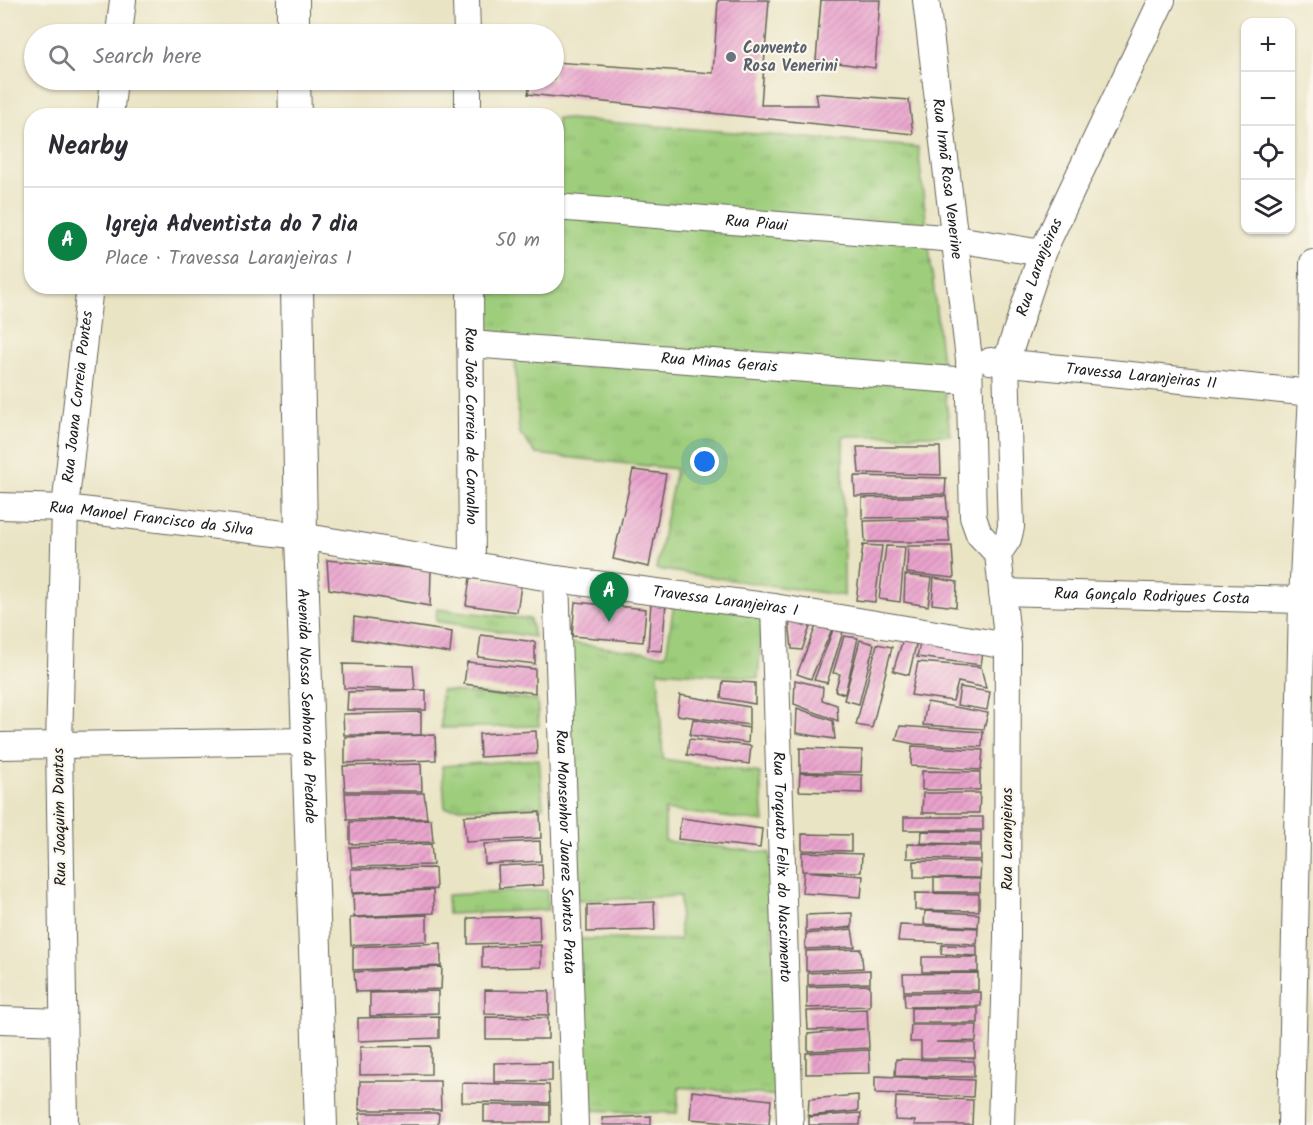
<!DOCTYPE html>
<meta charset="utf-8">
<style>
:root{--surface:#fff;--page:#f2f2f3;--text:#2b2b33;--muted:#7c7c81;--line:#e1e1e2;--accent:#0b8043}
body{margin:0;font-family:Kalam,sans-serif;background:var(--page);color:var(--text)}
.controls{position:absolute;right:18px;top:18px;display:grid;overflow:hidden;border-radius:12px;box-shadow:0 2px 4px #0004}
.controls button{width:54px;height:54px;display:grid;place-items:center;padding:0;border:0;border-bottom:2px solid var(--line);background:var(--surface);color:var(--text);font:30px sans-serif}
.you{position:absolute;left:705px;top:462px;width:21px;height:21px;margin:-15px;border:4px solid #fff;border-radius:50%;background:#1a73e8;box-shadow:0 0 0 9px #1a73e833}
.badge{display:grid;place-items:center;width:39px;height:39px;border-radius:50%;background:var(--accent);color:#fff;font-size:20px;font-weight:700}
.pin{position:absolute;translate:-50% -50px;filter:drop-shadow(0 2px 3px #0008)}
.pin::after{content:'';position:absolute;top:32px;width:21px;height:18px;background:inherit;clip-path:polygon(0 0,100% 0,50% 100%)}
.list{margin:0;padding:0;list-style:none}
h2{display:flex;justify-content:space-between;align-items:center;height:78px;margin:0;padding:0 24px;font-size:26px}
h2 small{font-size:20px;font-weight:400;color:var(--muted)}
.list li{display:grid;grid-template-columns:39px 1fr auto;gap:18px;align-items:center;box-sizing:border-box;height:108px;padding:0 24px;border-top:2px solid var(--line)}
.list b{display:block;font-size:22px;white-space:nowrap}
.list p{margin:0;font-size:20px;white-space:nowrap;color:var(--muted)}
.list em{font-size:20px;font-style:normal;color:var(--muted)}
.icon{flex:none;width:33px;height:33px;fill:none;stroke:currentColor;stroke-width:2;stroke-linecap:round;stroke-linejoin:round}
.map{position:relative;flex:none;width:1313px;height:1125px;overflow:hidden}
.search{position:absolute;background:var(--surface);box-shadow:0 2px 4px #0004;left:24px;top:24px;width:540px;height:66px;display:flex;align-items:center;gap:15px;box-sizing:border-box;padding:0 21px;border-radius:33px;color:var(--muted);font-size:22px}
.panel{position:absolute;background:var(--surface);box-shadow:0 2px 4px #0004;left:24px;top:108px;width:540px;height:186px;border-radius:24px}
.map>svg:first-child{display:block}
.grass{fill:url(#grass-tufts);stroke:#5d744c;stroke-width:1.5}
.building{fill:url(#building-hatch)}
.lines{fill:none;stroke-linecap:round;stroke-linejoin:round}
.minor-casing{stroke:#646257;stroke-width:28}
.major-casing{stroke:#646257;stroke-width:34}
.minor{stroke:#fff;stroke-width:26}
.major{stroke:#fff;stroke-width:32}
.worship-dot{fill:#6b7280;stroke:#fbf7ec;stroke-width:2}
.labels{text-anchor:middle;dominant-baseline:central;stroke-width:4.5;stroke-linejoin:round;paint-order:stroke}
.worship-label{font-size:16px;font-weight:bold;fill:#5b616d;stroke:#fbf7ec;text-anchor:start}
.street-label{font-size:16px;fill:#1c1c1c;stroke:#fbf7ec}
</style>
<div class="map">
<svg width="1313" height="1125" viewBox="0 0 1313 1125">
<defs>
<pattern id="grass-tufts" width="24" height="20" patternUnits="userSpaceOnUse" patternTransform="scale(1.5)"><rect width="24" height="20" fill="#9ecd7c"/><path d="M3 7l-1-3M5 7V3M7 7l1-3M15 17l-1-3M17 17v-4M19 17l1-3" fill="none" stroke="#88af6b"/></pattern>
<pattern id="building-hatch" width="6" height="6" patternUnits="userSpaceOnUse" patternTransform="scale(1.5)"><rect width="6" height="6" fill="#e9a2cc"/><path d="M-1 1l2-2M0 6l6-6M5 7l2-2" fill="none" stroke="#c78baf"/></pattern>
</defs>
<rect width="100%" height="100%" fill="#fbf7ec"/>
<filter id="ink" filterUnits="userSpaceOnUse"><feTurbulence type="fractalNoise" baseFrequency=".0167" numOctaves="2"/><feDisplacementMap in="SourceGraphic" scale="12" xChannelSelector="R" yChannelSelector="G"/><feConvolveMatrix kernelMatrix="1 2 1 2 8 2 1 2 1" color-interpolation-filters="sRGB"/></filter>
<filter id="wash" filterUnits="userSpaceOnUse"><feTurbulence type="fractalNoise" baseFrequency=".008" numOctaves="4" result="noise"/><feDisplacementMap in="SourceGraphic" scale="24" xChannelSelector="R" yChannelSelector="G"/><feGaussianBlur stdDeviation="1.35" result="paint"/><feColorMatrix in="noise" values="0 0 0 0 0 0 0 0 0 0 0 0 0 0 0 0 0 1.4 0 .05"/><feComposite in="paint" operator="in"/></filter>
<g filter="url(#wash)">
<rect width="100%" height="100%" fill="#e9e4c4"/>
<path class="grass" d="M557 118 918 147 950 435 843 436 844 596 656 569 676 469 536 454 519 432 514 338 480 337V287L556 286Z
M674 603 763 612 758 678 658 671 663 759 760 773 764 822 665 810V841L770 853 778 1096 679 1087 677 1113 587 1110 579 939 680 940V896L578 901 562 642 666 655Z
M437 609 530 619 534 637 436 621Z
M441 690 537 700 539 726 441 728Z
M539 759 543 807 445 808 442 766Z
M547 890 548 910 448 914 447 895Z"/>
<g id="blocks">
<path class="building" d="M718 0H769L761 105H818L816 93 909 100 913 134 528 94 531 80H554V62L713 73Z
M821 0H880L875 68 816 60Z
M857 447H940L941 475 859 473Z
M633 470 666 474 649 567 613 559Z
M854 476 946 478 945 494 855 496Z
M946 496 948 517 862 518V498Z
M947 519 950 542H865L864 521Z
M863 545 882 546 875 602 856 600Z
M886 546 905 547 900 602 879 599Z
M908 546H952L954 578 907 573Z
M327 560 431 570 430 606 329 589Z
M905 575 932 578 928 606 904 602Z
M470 578 521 585 517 612 466 605Z
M934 578 957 582 956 607 932 604Z
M651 601 666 602 662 651 648 650Z
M575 602 646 609 643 642 572 636Z
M354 617 452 632 450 653 353 639Z
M789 620 811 624 802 650 792 649Z
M816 626 832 629 811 679 797 674Z
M833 630 843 632 827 683 814 680Z
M922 634 984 645 981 665 917 657Z
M481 635 535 642V664L478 657Z
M844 636 858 638 845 694 835 691 840 674 833 673Z
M904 636H918L909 675 893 671Z
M860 640 874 644 859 704 844 700Z
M877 644 892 647 872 728 856 725Z
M467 662 535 669V693L464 684Z
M918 662 981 667 986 688 958 682 953 701 911 695Z
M343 664 413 666 415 690 344 688Z
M795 680 823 687 822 700 837 705 838 721 794 704Z
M723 681 755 683V704L721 698Z
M960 687 990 692 987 710 957 705Z
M426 690V710H347L348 692Z
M680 695 749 707V725L677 715Z
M927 702 988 713 984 729 923 725Z
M797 708 833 721 835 739 796 733Z
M421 712V735H344L343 714Z
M693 719 749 728 748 743 690 735Z
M900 726 983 732 982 747 914 744 896 740Z
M536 731 537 754 480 757 479 734Z
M435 735 436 760 345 763V737Z
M689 739 751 746 749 764 687 755Z
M912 746 983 750 981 770 911 766Z
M800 748 862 750 861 772H800Z
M421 764 422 791H345L343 766Z
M922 771 980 772V790H922Z
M800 773 862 775V793L799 791Z
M345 793H424L427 818 347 820Z
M923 793H980L979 813H922Z
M540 812 541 838 466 842 464 816Z
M904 817H983V830H904Z
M681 818 762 829 760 848 678 839Z
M431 819 433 842 350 844V822Z
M922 831 981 832V844L921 843Z
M802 834 851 835V851L802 850Z
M540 841 541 861 485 864 484 844Z
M431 844 433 865 352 867 350 847Z
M907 844 981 846V860L907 858Z
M802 852 862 854 861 872 802 871Z
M914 861 981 862 980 878 914 877Z
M542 864 543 885 499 888 498 866Z
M435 868 436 889 352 893 351 869Z
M804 871 863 876 861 897 802 893Z
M934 878 980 879V892H934Z
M433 890 434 913 354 917 353 894Z
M915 893 979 894V911L915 910Z
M654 902 655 930 587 932V905Z
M925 911 979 914 978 927 924 924Z
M852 913V927L806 932V915Z
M427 915V941L351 945 350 918Z
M539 916 540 942 468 944V918Z
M900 925 978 928 977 944 898 941Z
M852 929 855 947 805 949 806 934Z
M441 943V966L353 970V947Z
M541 945V967L482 968V947Z
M942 945 977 946V956L941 954Z
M861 949 863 968 806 971V951Z
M922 957H978V972H922Z
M442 967 441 989 356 992 354 972Z
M870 970V983L808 985V973Z
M978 973V990L904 991 903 974Z
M870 985V1006L807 1008V987Z
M485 990 549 991V1015L485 1014Z
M438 991V1013L370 1016V993Z
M981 992V1006L905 1007 904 993Z
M911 1008H978V1023H911Z
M867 1009 869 1048 808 1051V1034L864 1029 808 1030 807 1011Z
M439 1016V1038L358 1041V1018Z
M486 1017 548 1018V1039H486Z
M911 1025H977L976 1041 936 1042 975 1043V1058H921V1042H910Z
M431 1046V1074L360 1075V1047Z
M869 1050 870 1073 806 1074V1053Z
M896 1059 974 1061V1077L895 1076Z
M552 1062V1081L494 1082V1063Z
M875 1076 974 1080 973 1097 875 1093Z
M360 1081H440L441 1110H359Z
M462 1083 549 1085 550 1103 462 1102Z
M692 1091 771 1100 769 1125 690 1119Z
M858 1095V1111L808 1116 809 1099Z
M896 1097 973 1100 972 1125H914L915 1121 895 1120Z
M484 1105H550V1122H484Z
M360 1113H439L438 1125H360Z
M861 1113 860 1125H809V1117Z
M651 1116V1125H603L602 1118Z"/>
</g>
</g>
<g filter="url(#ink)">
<use href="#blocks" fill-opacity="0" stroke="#646257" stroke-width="1.5"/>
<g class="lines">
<g class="minor-casing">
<g id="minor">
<path d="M466 0 467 34"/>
<path id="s1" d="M926 0 969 359 973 517 979 534 998 554 1008 646 1007 938 1001 1125"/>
<path d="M119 34 123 0"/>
<path d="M468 80V116"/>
<path d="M110 116 114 80"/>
<path id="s2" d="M556 207 956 239 1042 253"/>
<path id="s3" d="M470 286 472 563"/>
<path id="s4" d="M470 344 969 381"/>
<path id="s5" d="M990 361 1312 393"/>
<path id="s6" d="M0 506 65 508 301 536 556 579 774 607 1008 646"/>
<path id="s7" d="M998 554 1008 539 1011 527 1006 362 1042 253 1162 0"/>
<path id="s8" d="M556 579 575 1125"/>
<path id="s9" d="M1002 592 1302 600"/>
<path id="s10" d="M774 607 790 1125"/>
<path d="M0 746 307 741"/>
<path d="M0 1020 63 1022"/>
<path id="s11" d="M65 1125 59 744 65 508 90 286"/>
<path d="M1291 1125 1302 600 1312 393 1313 263"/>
</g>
</g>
<g class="major-casing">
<g id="major">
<path d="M293 0V34"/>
<path d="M294 80 295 116"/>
<path id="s12" d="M297 286 301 536 321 1125"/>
</g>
</g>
<use href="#minor" class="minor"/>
<use href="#major" class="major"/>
</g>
</g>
<circle class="worship-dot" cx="731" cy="57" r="6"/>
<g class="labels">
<g class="worship-label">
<text x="743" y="48">Convento<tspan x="743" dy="18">Rosa Venerini</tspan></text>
</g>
<g class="street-label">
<text stroke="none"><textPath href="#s1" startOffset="180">Rua Irmã Rosa Venerine</textPath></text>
<text stroke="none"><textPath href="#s2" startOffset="201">Rua Piaui</textPath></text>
<text stroke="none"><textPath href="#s7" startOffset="296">Rua Laranjeiras</textPath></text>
<text stroke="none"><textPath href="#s4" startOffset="250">Rua Minas Gerais</textPath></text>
<text stroke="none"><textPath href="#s5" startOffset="152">Travessa Laranjeiras II</textPath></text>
<text stroke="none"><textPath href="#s11" startOffset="729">Rua Joana Correia Pontes</textPath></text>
<text stroke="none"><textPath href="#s3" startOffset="140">Rua João Correia de Carvalho</textPath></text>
<text stroke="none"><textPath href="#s6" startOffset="152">Rua Manoel Francisco da Silva</textPath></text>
<text stroke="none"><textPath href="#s9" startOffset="150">Rua Gonçalo Rodrigues Costa</textPath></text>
<text stroke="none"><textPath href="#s6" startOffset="732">Travessa Laranjeiras I</textPath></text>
<text stroke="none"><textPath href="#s12" startOffset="420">Avenida Nossa Senhora da Piedade</textPath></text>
<text transform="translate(60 817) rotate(-91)">Rua Joaquim Dantas</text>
<text transform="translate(1007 839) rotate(-90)">Rua Laranjeiras</text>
<text stroke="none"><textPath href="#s8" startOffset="273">Rua Monsenhor Juarez Santos Prata</textPath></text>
<text stroke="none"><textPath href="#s10" startOffset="260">Rua Torquato Felix do Nascimento</textPath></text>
</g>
</g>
</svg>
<div class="controls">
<button>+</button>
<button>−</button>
<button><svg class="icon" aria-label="locate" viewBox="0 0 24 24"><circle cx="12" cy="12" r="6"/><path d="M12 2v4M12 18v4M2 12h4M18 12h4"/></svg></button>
<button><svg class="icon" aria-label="layers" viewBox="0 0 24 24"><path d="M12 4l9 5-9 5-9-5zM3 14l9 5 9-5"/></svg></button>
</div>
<div class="you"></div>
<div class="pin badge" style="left:609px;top:622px">A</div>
<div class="search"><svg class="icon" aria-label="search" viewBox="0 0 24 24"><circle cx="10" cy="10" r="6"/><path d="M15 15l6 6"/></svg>Search here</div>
<section class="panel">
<h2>Nearby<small></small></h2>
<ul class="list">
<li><span class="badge">A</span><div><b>Igreja Adventista do 7 dia</b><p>Place · Travessa Laranjeiras I</p></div><em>50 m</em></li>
</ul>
</section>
</div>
